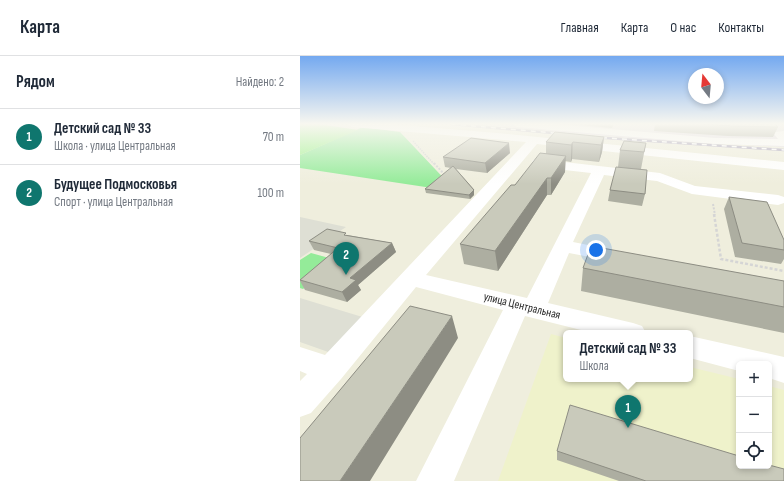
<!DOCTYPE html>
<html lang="ru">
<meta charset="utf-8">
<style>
:root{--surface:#fff;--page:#f2f2f3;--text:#1f2937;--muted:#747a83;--line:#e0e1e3;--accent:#0f766e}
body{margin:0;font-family:"Sofia Sans Condensed",sans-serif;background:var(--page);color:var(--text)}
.controls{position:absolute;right:12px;bottom:12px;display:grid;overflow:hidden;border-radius:6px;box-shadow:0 2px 6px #0003}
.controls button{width:36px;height:36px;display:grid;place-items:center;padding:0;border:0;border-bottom:1px solid var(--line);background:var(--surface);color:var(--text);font:20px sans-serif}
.compass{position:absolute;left:388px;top:12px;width:36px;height:36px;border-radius:50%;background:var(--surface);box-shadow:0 2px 6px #0003;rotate:344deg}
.you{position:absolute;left:296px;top:194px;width:14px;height:14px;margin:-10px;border:3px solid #fff;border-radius:50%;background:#1a73e8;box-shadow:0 0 0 6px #1a73e833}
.badge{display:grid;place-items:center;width:26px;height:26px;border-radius:50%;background:var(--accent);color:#fff;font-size:13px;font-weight:700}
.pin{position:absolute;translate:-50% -33px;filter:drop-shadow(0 1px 2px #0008)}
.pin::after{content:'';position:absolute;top:21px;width:14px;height:12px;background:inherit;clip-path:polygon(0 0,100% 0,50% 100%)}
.popup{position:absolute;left:263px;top:274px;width:130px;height:52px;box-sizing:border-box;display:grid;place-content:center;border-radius:6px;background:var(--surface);filter:drop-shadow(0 1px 3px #0005);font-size:13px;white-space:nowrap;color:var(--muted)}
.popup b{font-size:15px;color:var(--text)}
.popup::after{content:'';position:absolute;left:50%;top:100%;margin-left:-8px;border:8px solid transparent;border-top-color:var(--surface)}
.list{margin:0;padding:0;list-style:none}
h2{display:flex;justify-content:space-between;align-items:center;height:52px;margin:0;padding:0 16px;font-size:17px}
h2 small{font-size:13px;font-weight:400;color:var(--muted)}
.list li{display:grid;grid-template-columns:26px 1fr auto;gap:12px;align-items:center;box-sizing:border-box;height:56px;padding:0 16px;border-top:1px solid var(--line)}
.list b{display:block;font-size:15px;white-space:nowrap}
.list p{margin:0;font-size:13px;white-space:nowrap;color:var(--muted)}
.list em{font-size:13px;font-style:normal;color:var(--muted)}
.icon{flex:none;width:22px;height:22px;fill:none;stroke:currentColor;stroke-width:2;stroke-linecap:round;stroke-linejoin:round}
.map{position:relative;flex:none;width:484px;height:425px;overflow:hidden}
header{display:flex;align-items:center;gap:24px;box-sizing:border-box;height:56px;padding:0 20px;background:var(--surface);border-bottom:1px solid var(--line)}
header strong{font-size:19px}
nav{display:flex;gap:22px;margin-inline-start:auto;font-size:14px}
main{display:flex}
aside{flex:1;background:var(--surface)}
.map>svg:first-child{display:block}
.industrial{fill:#e4dee7}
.education{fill:#eff2cb}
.green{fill:#94eb99}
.pitch{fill:#a0f38f}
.plaza{fill:#dedfd4}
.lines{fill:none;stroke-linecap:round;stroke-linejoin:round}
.path-far2{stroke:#d5d5d5;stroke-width:1.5;stroke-dasharray:1.5 1;stroke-linecap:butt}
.path-far1{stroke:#d5d5d5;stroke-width:2;stroke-dasharray:2 1.5;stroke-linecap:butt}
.path{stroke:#d5d5d5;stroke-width:2.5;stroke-dasharray:3 2;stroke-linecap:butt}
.minor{fill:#fff;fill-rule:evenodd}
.rail-casing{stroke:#a59fb8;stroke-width:2.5}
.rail{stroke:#fff;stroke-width:1.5;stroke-dasharray:5;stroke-linecap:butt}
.wall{fill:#adaea1}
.shaded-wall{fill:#8d8d83}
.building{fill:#c9cabb;stroke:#8d8d83}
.labels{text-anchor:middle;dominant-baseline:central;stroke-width:3;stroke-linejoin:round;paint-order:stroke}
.street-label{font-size:12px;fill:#2c2c2c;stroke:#fff}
</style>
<header>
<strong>Карта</strong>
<nav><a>Главная</a><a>Карта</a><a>О нас</a><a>Контакты</a></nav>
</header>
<main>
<aside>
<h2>Рядом<small>Найдено: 2</small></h2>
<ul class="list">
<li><span class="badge">1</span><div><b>Детский сад № 33</b><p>Школа · улица Центральная</p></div><em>70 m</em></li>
<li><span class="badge">2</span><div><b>Будущее Подмосковья</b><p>Спорт · улица Центральная</p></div><em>100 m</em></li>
</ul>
</aside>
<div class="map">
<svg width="484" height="425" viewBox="0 0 484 425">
<rect width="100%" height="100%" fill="#efeedd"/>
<path class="industrial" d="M169 68H484V91L351 84Z"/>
<path class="education" d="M251 278 266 282V323H390V311L439 323V410H469V330L484 334V425H198Z"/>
<path class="green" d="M63 71 100 76 153 132H132L0 112V99Z
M11 197 40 205 3 233 0 232V204Z"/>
<path class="pitch" d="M0 68H19L58 74 0 99Z"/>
<path class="plaza" d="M0 161 46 171 0 202Z
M0 242 69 263 34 298 0 286Z"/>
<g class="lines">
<path class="path-far2" d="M113 85 134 108"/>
<path class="path-far1" d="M134 107 145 119
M413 148 415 159"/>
<path class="path" d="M414 158 421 203 484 215"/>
<path class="minor" d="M47 68H89L197 77 484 106V114L237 88 126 219 227 242 291 117 238 111 233 110 232 107 233 104 238 103 360 117 395 130 478 139 484 141V147L478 149 392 138 357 125 304 119 273 186 323 196 326 200 323 204 316 206 269 197 248 247 333 267 342 270 346 277H293L225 260 154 425H116L203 254 116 231 41 323 11 357 0 361V325L7 318 0 315V291L25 299 226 86 52 71Z
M212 68H253L415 82 478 83 474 78 475 76 484 75V90L415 88 217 71Z
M390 280 484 301V327L469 322V308H439V315L390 302Z"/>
<g class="rail-casing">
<path id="rail" d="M151 68 265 78
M292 81 484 94"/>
</g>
<use href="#rail" class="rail"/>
</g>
<path class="wall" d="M270 68H314L312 72Z
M355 68H475L478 71 473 81 428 80 354 75Z
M304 81 302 96 299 106 272 103 271 106 265 105V116L251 139H247L198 215 164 208 160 188 215 129 246 98V86Z
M346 87 341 113 345 138 342 150 308 145 310 134 318 111 320 94Z
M210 97 187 117 156 113 174 134V139L170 143 126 137 125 133 151 112 145 111 143 101Z
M429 141 484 184V203L481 208 435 201 424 153Z
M47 179 92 187 96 196 58 229 61 234 47 246 5 234 0 225V224L31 198 14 194 9 185Z
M283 212 484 225V277L281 235Z
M257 395 484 425H319L257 404Z"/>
<path class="shaded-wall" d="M304 81 302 96 299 106 301 89Z
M273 86 272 103 271 106V89Z
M209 87 210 97 187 117 185 107Z
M266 100 265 116 251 139V122Z
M247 122V139L198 215 195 195Z
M174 134V139L170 143 169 139Z
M92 187 96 196 58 229 61 234 47 246 42 236 50 222Z
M152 260 158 282 70 425H40Z"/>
<path class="building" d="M403 68H475L478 71 432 70Z
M255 76 304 81 301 89 273 86 271 89 246 86Z
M171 82 209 87 185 107 143 101Z
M324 85 346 87 344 96 320 94Z
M240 97 266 100 251 122H247L195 195 160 188 211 129H215Z
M153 110 174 134 169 139 125 133Z
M316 111 347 114 345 138 310 134Z
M429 141 467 146 484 184V194L442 187Z
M27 173 46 177 44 179 92 187 50 222 56 224 42 236 0 224 38 192 9 185Z
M291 190 484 225V251L283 212Z
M110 250 152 260 40 425H0V382Z
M270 349 439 400V410H469V409L484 413V425H346L257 395Z"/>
<linearGradient id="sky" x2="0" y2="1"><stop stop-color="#74a9f0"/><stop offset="0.53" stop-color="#f8f7f0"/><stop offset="1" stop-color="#f8f7f0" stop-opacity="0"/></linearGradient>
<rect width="484" height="128" fill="url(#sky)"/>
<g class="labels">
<g class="street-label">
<text transform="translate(222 250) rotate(14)">улица Центральная</text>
</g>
</g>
</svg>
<div class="controls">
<button>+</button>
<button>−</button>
<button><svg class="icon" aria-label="locate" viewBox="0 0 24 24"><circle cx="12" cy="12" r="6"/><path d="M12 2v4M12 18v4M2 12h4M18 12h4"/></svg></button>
</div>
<svg class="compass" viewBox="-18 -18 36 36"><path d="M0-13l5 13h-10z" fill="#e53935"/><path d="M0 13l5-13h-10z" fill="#747a83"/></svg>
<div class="you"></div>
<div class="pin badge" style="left:328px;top:372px">1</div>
<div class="popup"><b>Детский сад № 33</b>Школа</div>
<div class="pin badge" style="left:46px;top:219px">2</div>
</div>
</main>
